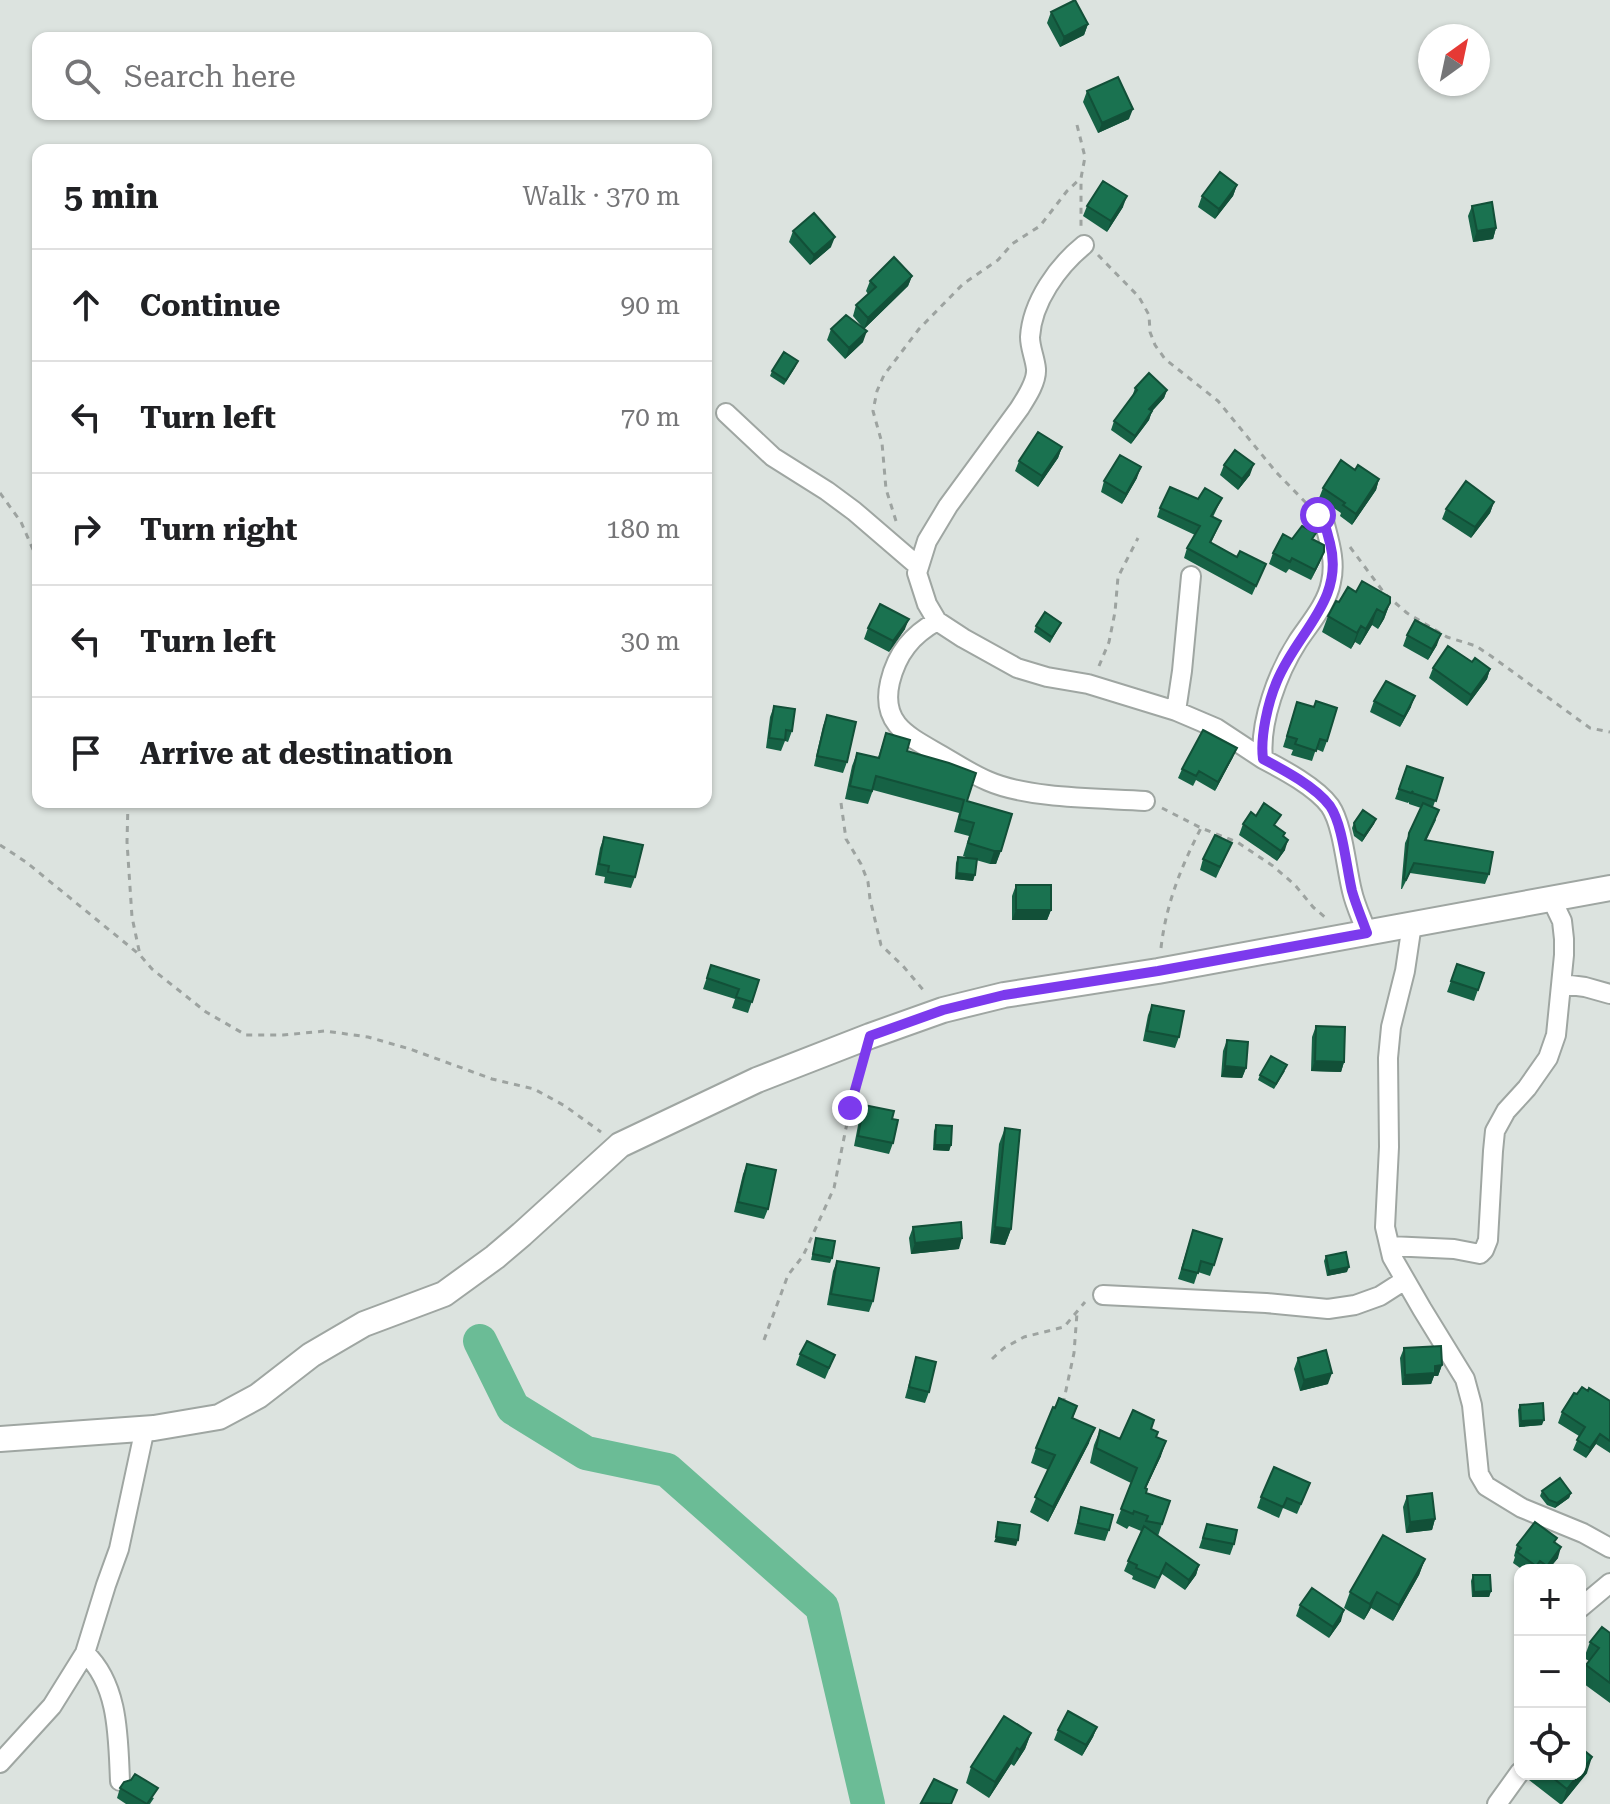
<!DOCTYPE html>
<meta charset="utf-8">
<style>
:root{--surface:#fff;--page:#f6f6f6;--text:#202124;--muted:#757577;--line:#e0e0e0}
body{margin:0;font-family:"Roboto Serif",serif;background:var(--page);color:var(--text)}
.controls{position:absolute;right:24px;bottom:24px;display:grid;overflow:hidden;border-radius:16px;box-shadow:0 2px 6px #0004}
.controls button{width:72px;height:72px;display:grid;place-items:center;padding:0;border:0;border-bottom:2px solid var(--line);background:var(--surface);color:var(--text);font:40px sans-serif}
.compass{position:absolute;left:1418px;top:24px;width:72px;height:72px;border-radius:50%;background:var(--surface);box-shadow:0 2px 6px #0004;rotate:33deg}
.stop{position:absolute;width:24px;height:24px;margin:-18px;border:6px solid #7c3aed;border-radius:50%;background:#fff}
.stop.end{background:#7c3aed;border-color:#fff;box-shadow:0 2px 8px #0008}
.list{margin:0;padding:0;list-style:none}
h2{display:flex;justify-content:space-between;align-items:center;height:104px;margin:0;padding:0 32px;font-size:34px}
h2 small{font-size:26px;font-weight:400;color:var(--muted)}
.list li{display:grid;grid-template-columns:52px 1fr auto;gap:24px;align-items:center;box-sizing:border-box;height:112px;padding:0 32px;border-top:2px solid var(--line)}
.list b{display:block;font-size:30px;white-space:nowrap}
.list em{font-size:26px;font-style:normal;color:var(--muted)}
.icon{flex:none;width:44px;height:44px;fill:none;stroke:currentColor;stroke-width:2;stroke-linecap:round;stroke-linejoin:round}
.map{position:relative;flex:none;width:1610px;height:1804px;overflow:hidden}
.search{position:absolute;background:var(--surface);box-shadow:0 2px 6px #0004;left:32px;top:32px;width:680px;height:88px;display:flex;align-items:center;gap:20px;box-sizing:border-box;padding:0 28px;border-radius:16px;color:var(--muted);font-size:30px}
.panel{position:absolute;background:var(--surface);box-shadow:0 2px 6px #0004;left:32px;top:144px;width:680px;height:664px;border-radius:16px}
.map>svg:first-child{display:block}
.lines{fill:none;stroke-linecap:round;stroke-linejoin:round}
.river{stroke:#6bbc96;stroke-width:34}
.minor-casing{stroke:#9fa6a2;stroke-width:22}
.tertiary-casing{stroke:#9fa6a2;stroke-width:28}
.path{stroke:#9da3a0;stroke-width:3;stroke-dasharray:6 6;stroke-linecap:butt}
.minor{stroke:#fff;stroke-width:18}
.tertiary{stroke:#fff;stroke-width:24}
.wall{fill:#166245}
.shaded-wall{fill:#125038}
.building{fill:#1a7250;stroke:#125038;stroke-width:2}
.route{stroke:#7c3aed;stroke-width:10}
</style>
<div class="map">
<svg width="1610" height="1804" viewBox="0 0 1610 1804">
<rect width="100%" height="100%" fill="#dce3df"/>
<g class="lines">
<path class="river" d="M480 1341 513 1408 586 1453 667 1470 822 1607 868 1804"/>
<g class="minor-casing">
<path id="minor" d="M1084 245C1058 266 1032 302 1030 337 1030 348 1035 358 1036 369 1037 382 1026 398 1019 409L948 506 927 541 917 573 927 604 937 621 963 638 1017 668 1047 677 1088 684 1176 711 1216 728 1263 759
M726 413 773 457 827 491 854 511 918 566
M1324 521C1329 541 1336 561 1331 582 1327 604 1310 623 1298 641 1278 672 1259 722 1263 759 1284 770 1316 787 1330 806 1343 825 1346 867 1352 891 1355 905 1362 919 1367 933
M937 621C912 635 897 653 890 682 881 721 904 734 934 751 952 761 969 773 988 781 1029 799 1100 798 1145 801
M1176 711 1182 671 1191 576
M1412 924 1405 971 1391 1027 1388 1058 1389 1147 1385 1227 1392 1257 1422 1309 1465 1379 1472 1405 1479 1474 1486 1486 1522 1508 1583 1533 1610 1548
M1562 984 1585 987 1610 994
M1390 1246 1454 1249 1480 1254 1484 1250 1488 1240 1493 1151 1495 1131 1506 1111 1527 1088 1548 1058 1556 1035 1564 955V939L1562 921 1551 898
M1103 1295 1266 1303 1328 1309 1355 1305 1380 1296 1405 1280
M1580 1608 1610 1583
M85 1653C119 1685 118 1737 120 1781
M0 1763 52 1706 85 1653 106 1585 119 1549 145 1428
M1497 1804 1520 1772"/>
</g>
<g class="tertiary-casing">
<path id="tertiary" d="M0 1439 154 1428 219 1417 258 1396 311 1355 364 1324 444 1294 495 1257 522 1234 620 1145 757 1080 870 1036 943 1010 1004 995 1158 971 1610 888"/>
</g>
<path class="path" d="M1077 125 1085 157 1081 178V227
M1098 255 1139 297 1149 315 1150 332 1155 345 1165 359 1218 401 1276 472 1311 508
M0 493 21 522 38 561
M896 521 886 489 882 443 873 411 877 391 884 375 919 329 963 284 998 260 1012 244 1040 226 1067 191 1081 178
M1350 547 1385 594 1407 613 1447 637 1476 646 1491 656 1590 728 1610 732
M1099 666 1109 642 1115 612 1118 577 1138 538
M128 802 127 842 132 917 140 955
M841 803 846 839 861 864 868 882 870 899 881 945 903 966 925 992
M1162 808 1201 828 1237 842 1273 866 1295 885 1313 907 1326 918
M0 845 26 862 140 955 152 969 206 1012 246 1035H283L325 1031 368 1037 410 1049 492 1079 534 1089 565 1106 601 1132
M1161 948C1166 904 1181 867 1201 828
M764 1340 788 1275 803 1256 834 1188 850 1108 862 1063
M992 1359 1004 1348 1024 1337 1064 1327 1085 1302
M1063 1404 1074 1353 1077 1313"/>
<use href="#minor" class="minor"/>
<use href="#tertiary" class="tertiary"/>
</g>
<path class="wall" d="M1051 12 1088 24 1084 35 1060 47 1047 23Z
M1087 91 1129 119 1098 133 1083 102Z
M1237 185 1233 196 1215 219 1198 207 1202 196Z
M1087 206 1123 207 1107 232 1083 216Z
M1472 206 1496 228 1493 239 1473 242 1468 216Z
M793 231 831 247 810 265 789 242Z
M912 276 908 286 864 329 863 342 845 359 827 340 831 329 863 328 853 316 856 305 868 294 866 291 870 281Z
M796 366 784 385 770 376 772 371Z
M1135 388 1167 390 1164 398 1152 411 1149 420 1131 444 1111 430 1114 421 1132 397Z
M1062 447 1058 458 1038 487 1015 471 1019 461Z
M1224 465 1250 475 1238 490 1220 475Z
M1355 470 1379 479 1376 490 1352 525 1340 516 1341 513 1319 498 1323 488Z
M1137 478 1122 504 1101 492 1104 481Z
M1222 498 1213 517 1221 521 1211 543 1237 557 1266 564 1252 595 1184 558 1187 548 1195 535 1157 517 1160 508 1198 499Z
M1494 502 1490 513 1471 538 1442 519 1446 509Z
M1292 539 1313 540 1320 562 1311 580 1289 569 1286 573 1269 564 1273 553Z
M1356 592 1390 603 1384 619 1378 629 1372 625 1360 645 1355 642 1351 649 1322 632 1328 616 1339 602Z
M1061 623 1050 643 1034 632 1036 626Z
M868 628 905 629 889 652 864 639Z
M1407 635 1437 645 1428 660 1403 646Z
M1472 662 1490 669 1487 679 1467 706 1429 678 1433 668Z
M1374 701 1411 707 1400 727 1370 712Z
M1297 702 1327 741 1323 752 1316 749 1312 761 1291 755 1293 750 1283 747Z
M774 706 792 731 788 742 785 741 781 751 766 748 770 717Z
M827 715 847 762 843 773 814 766 823 726Z
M886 733 967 801 1012 814 996 864H990L976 860 973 881 955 879 956 863 958 857 971 859 963 856 969 836 954 832 959 813 873 790 868 804 845 799 852 766 857 753 878 758Z
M1233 757 1215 791 1196 780 1193 786 1178 778 1182 769Z
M1407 766 1443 778 1433 807 1436 820 1426 841 1489 874 1485 884 1410 873 1402 889H1401L1405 843 1421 808 1409 804V802L1408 803 1395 799Z
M1256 816 1277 827 1284 836 1285 850 1277 861 1239 835 1243 824Z
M1376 819 1374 824 1362 842 1354 836 1352 828 1354 823Z
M604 837 635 877 631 888 604 883 605 877 595 875 600 848Z
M1232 843 1216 878 1200 870 1203 859Z
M1016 885 1051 910 1047 920H1012V896Z
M1457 964 1484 973 1474 1001 1447 992Z
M711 965 759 980 748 1013 732 1008 735 999 703 989Z
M1152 1005 1179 1037 1175 1048 1143 1041 1148 1015Z
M1316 1026 1344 1062 1341 1072 1311 1071 1312 1037Z
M1227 1040 1246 1068 1242 1078 1221 1077 1223 1051Z
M1285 1071 1274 1089 1258 1080 1260 1075Z
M864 1105 892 1119 893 1143 889 1154 854 1146 860 1115Z
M936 1125 951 1145 949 1151 933 1150 934 1131Z
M1005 1128 1011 1229 1005 1245 990 1243 999 1144Z
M747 1164 768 1209 764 1219 734 1212 743 1174Z
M913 1227 959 1249 911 1254 909 1238Z
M1193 1230 1214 1265 1210 1276 1198 1272 1194 1284 1178 1279Z
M816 1238 832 1258 830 1263 811 1260Z
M1326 1256 1347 1272 1327 1276 1324 1261Z
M837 1261 873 1301 869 1312 827 1305 833 1271Z
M1404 1348 1442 1365 1438 1376H1434L1431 1384 1402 1385 1400 1358Z
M800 1354 831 1365 825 1379 796 1365Z
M916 1357 929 1392 925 1403 905 1398Z
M1298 1358 1328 1384 1300 1391 1294 1369Z
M1588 1391 1610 1401V1453L1596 1444 1586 1458 1573 1450 1579 1436 1558 1423 1562 1412 1577 1394Z
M1520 1405 1542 1425 1519 1427 1518 1410Z
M1077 1406 1073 1418 1089 1443 1048 1522 1030 1512 1048 1470 1031 1463 1036 1448 1055 1408Z
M1151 1429 1157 1437 1161 1456 1146 1488V1493L1170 1501 1158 1536 1199 1565 1196 1575 1185 1590 1162 1574 1155 1589 1132 1579 1133 1576 1124 1571 1141 1531 1129 1526 1127 1529 1116 1523 1131 1483 1090 1463 1094 1445 1100 1430 1120 1439Z
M1542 1491 1571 1493 1569 1498 1555 1508 1547 1505 1540 1496Z
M1306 1493 1297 1514 1283 1508 1279 1518 1257 1508 1261 1497Z
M1407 1496 1435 1519 1432 1530 1406 1533 1403 1507Z
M1081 1507 1109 1530 1105 1541 1074 1534Z
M1207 1524 1234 1544 1230 1555 1199 1548Z
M1557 1538 1555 1542 1558 1558 1548 1570H1523L1513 1563 1515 1557 1514 1556 1517 1545Z
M1425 1559 1419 1575 1393 1621 1371 1608 1364 1620 1344 1608 1350 1592Z
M1473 1575 1491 1591 1489 1597H1472L1471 1581Z
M1300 1605 1341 1621 1329 1638 1296 1616Z
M1610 1633V1703L1580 1681 1586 1665 1589 1661 1584 1658 1590 1642Z
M1097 1727 1093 1737 1082 1756 1054 1740 1058 1730Z
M1031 1733 1025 1749 1014 1766 1011 1764 989 1798 966 1783 971 1767Z
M1587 1773 1562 1804H1560L1529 1780 1531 1774H1580Z
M120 1788 154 1798 150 1804H126L117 1798Z"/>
<path class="shaded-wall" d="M1088 24 1084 35 1060 47 1064 37Z
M1133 109 1129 119 1098 133 1102 123Z
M1237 185 1233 196 1215 219 1219 209Z
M1127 196 1123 207 1107 232 1111 221Z
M1496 228 1493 239 1473 242 1477 231Z
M835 237 831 247 810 265 814 255Z
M912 276 908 286 864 329 868 318Z
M867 331 863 342 845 359 849 348Z
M1167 390 1164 398 1146 418 1149 409Z
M1152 411 1149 420 1131 444 1135 436Z
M1062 447 1058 458 1038 487 1042 476Z
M1254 464 1250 475 1238 490 1242 479Z
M1141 467 1137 478 1122 504 1126 494Z
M1379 479 1376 490 1352 525 1356 514Z
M1494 502 1490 513 1471 538 1475 527Z
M1324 552 1320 562 1311 580 1315 570Z
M1390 603 1384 619 1378 629 1384 613Z
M1377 609 1372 625 1360 645 1366 629Z
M909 619 905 629 889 652 893 641Z
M1361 626 1355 642 1351 649 1357 633Z
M1441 634 1437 645 1428 660 1432 649Z
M1490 669 1487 679 1467 706 1471 695Z
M1415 696 1411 707 1400 727 1404 717Z
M1237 748 1233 757 1215 791 1218 782Z
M1376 819 1374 824 1362 842 1364 836Z
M1288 840 1285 850 1277 861 1281 851Z
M994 851H1001L996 864H990Z
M957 873 975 875 973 881 955 879Z
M1016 910H1051L1047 920H1012Z
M1315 1061 1344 1062 1341 1072 1311 1071Z
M1225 1066 1246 1068 1242 1078 1221 1077Z
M935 1145H951L949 1151 933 1150Z
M995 1227 1011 1229 1005 1245 990 1243Z
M962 1238 959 1249 911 1254 915 1243Z
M1349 1267 1347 1272 1327 1276 1329 1271Z
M1442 1365 1438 1376H1434L1431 1384 1402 1385 1405 1375 1435 1366Z
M1332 1373 1328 1384 1300 1391 1304 1380Z
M1544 1420 1542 1425 1519 1427 1521 1421Z
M1095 1428 1089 1443 1048 1522 1053 1507Z
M1600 1434 1596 1444 1586 1458 1590 1448Z
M1166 1441 1161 1456 1139 1502 1145 1488Z
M1571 1493 1569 1498 1555 1508 1557 1503Z
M1435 1519 1432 1530 1406 1533 1410 1522Z
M996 1537 1018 1540 1016 1546 994 1542Z
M1561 1547 1558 1558 1548 1570H1546L1547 1566Z
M1425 1559 1419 1575 1393 1621 1399 1605Z
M1199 1565 1196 1575 1185 1590 1189 1580Z
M1491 1591 1489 1597H1472L1474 1592Z
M1377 1592 1371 1608 1364 1620 1370 1604Z
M1344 1610 1341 1621 1329 1638 1333 1627Z
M1097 1727 1093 1737 1082 1756 1086 1745Z
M1031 1733 1025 1749 1014 1766 1020 1750Z
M1017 1748 1011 1764 989 1798 995 1782Z
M1592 1757 1587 1773 1562 1804 1567 1789Z"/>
<path class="building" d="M1075 0 1088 24 1064 37 1051 12Z
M1118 77 1133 109 1102 123 1087 91Z
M1220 172 1237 185 1219 209 1202 196Z
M1103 181 1127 196 1111 221 1087 206Z
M1492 202 1496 228 1477 231 1472 206Z
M814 213 835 237 814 255 793 231Z
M894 257 912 276 868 318 856 305 876 287 870 281Z
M846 315 867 331 849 348 831 329Z
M784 352 798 361 786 380 772 371Z
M1149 373 1167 390 1149 409 1152 411 1135 436 1114 421 1137 390 1135 388Z
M1038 432 1062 447 1042 476 1019 461Z
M1235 450 1254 464 1242 479 1224 465Z
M1120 455 1141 467 1126 494 1104 481Z
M1341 460 1355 470 1358 465 1379 479 1356 514 1343 505 1345 503 1323 488Z
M1466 481 1494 502 1475 527 1446 509Z
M1170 487 1198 499 1205 488 1222 498 1211 516 1221 521 1210 542 1237 557 1240 551 1266 564 1256 586 1187 548 1200 526 1160 508Z
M1302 526 1316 533 1312 539 1324 545V552L1315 570 1292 558 1290 562 1273 553 1283 534 1292 539Z
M1362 581 1390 597V603L1384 613 1377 609 1366 629 1361 626 1357 633 1328 616 1336 601 1339 602 1348 587 1356 592Z
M880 604 909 619 893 641 868 628Z
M1045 612 1061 623 1052 637 1036 626Z
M1415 620 1441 634 1432 649 1407 635Z
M1448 646 1472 662 1475 658 1490 669 1471 695 1433 668Z
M1386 681 1415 696 1404 717 1374 701Z
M1316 701 1337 708 1327 741 1320 739 1316 751 1295 744 1297 739 1287 736 1297 702 1314 707Z
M774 706 795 709 792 731 786 730 785 740 769 738Z
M827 715 856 722 847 762 817 756Z
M1203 730 1237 748 1218 782 1199 771 1196 776 1182 769Z
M886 733 910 740 907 751 949 763 976 773 967 801 1012 814 1001 851H994L968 843 974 823 959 819 964 800 876 776 872 791 850 786 857 753 879 758Z
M1407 766 1443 778 1436 801 1412 793 1413 791 1411 793 1399 789Z
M1264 803 1281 815 1274 825 1285 833 1283 836 1288 840 1281 851 1243 824 1251 812 1256 816Z
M1423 803 1439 810 1425 840 1493 852 1489 874 1414 863 1406 880 1404 879 1409 833Z
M1363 810 1376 819 1364 836 1356 831 1354 823Z
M1215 835 1232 843 1220 867 1203 859Z
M604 837 643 845 635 877 608 872 609 866 599 864Z
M958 857 977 859 975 875 957 873Z
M1016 885H1051V910H1016Z
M1457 964 1484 973 1478 990 1451 981Z
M711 965 759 980 752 1002 736 997 739 989 707 978Z
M1152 1005 1184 1011 1179 1037 1147 1031Z
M1316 1026 1345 1027 1344 1062 1315 1061Z
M1227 1040 1248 1042 1246 1068 1225 1066Z
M1271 1056 1287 1065 1276 1084 1260 1075Z
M864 1105 894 1111 892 1119 898 1120 893 1143 858 1136Z
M936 1125 952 1126 951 1145H935Z
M1005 1128 1020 1130 1011 1229 995 1227Z
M747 1164 776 1170 768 1209 738 1202Z
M961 1222 962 1238 915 1243 913 1227Z
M1193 1230 1222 1239 1214 1265 1201 1261 1198 1273 1182 1269Z
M816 1238 835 1241 832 1258 813 1254Z
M1346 1252 1349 1267 1329 1271 1326 1256Z
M837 1261 879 1268 873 1301 831 1294Z
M807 1341 835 1355 829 1368 800 1354Z
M1441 1346 1442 1365 1435 1366V1373L1405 1375 1404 1348Z
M1326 1350 1332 1373 1304 1380 1298 1358Z
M916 1357 936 1362 929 1392 909 1387Z
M1582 1387 1588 1391 1589 1388 1610 1401V1441L1600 1434 1590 1448 1577 1440 1585 1427 1562 1412 1574 1393 1577 1394Z
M1059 1398 1077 1406 1072 1418 1095 1428 1053 1507 1035 1497 1055 1455 1036 1448 1053 1407 1055 1408Z
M1543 1403 1544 1420 1521 1421 1520 1405Z
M1133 1410 1154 1420 1151 1429 1158 1432 1156 1437 1166 1441 1145 1488 1147 1489 1146 1493 1170 1501 1162 1524 1146 1521 1148 1516 1134 1511 1133 1514 1121 1509 1137 1468 1096 1448 1100 1430 1120 1439Z
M1274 1467 1310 1483 1301 1504 1287 1498 1283 1507 1261 1497Z
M1560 1478 1571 1493 1557 1503 1549 1500 1542 1491Z
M1432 1493 1435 1519 1410 1522 1407 1496Z
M1081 1507 1113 1515 1109 1530 1078 1523Z
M998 1522 1020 1525 1018 1540 996 1537Z
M1535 1522 1557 1538 1554 1542 1561 1547 1547 1566 1540 1561 1536 1566 1517 1552 1521 1548 1517 1545Z
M1207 1524 1237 1530 1234 1544 1203 1538Z
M1144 1526 1199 1565 1189 1580 1166 1563 1159 1578 1136 1568 1137 1565 1128 1561Z
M1383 1535 1425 1559 1399 1605 1377 1592 1370 1604 1350 1592Z
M1473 1575H1490L1491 1591 1474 1592Z
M1312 1588 1344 1610 1333 1627 1300 1605Z
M1602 1627 1610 1633V1683L1586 1665 1599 1648 1590 1642Z
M1068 1711 1097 1727 1086 1745 1058 1730Z
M1004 1716 1031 1733 1020 1750 1017 1748 995 1782 971 1767Z
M1580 1747 1592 1757 1580 1773Z
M135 1774 158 1788 147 1804 120 1788 124 1782 131 1780Z
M1548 1774H1579L1567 1789Z
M934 1779 957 1790 951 1804 921 1803Z"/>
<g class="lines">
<path class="route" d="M850 1108 870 1036 943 1010 1004 995 1158 971 1367 933C1362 919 1356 905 1352 891 1346 866 1343 825 1330 806 1316 787 1284 770 1263 759 1260 737 1268 702 1277 681 1297 632 1345 600 1330 543 1327 533 1326 523 1318 515"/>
</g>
</svg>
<div class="controls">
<button>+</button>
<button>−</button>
<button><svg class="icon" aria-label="locate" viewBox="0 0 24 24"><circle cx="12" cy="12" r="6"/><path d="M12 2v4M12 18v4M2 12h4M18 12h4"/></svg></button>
</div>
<svg class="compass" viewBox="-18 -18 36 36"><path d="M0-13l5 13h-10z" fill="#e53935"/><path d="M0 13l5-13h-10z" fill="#757577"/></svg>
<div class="stop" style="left:1318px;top:515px"></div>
<div class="stop end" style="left:850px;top:1108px"></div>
<div class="search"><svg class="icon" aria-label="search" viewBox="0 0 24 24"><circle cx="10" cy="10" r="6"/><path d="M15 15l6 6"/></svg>Search here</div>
<section class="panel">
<h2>5 min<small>Walk · 370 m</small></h2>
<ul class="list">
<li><svg class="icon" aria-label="ahead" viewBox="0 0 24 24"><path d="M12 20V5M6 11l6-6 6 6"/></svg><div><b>Continue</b></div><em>90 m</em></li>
<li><svg class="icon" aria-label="left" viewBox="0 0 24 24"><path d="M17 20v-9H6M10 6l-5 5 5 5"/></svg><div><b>Turn left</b></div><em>70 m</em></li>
<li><svg class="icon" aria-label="right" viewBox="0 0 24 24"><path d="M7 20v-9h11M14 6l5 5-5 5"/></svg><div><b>Turn right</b></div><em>180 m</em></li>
<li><svg class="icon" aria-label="left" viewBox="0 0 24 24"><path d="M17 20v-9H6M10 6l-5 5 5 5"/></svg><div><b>Turn left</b></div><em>30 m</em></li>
<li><svg class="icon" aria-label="arrive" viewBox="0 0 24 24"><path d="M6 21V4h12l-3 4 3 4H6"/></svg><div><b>Arrive at destination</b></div></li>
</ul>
</section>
</div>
